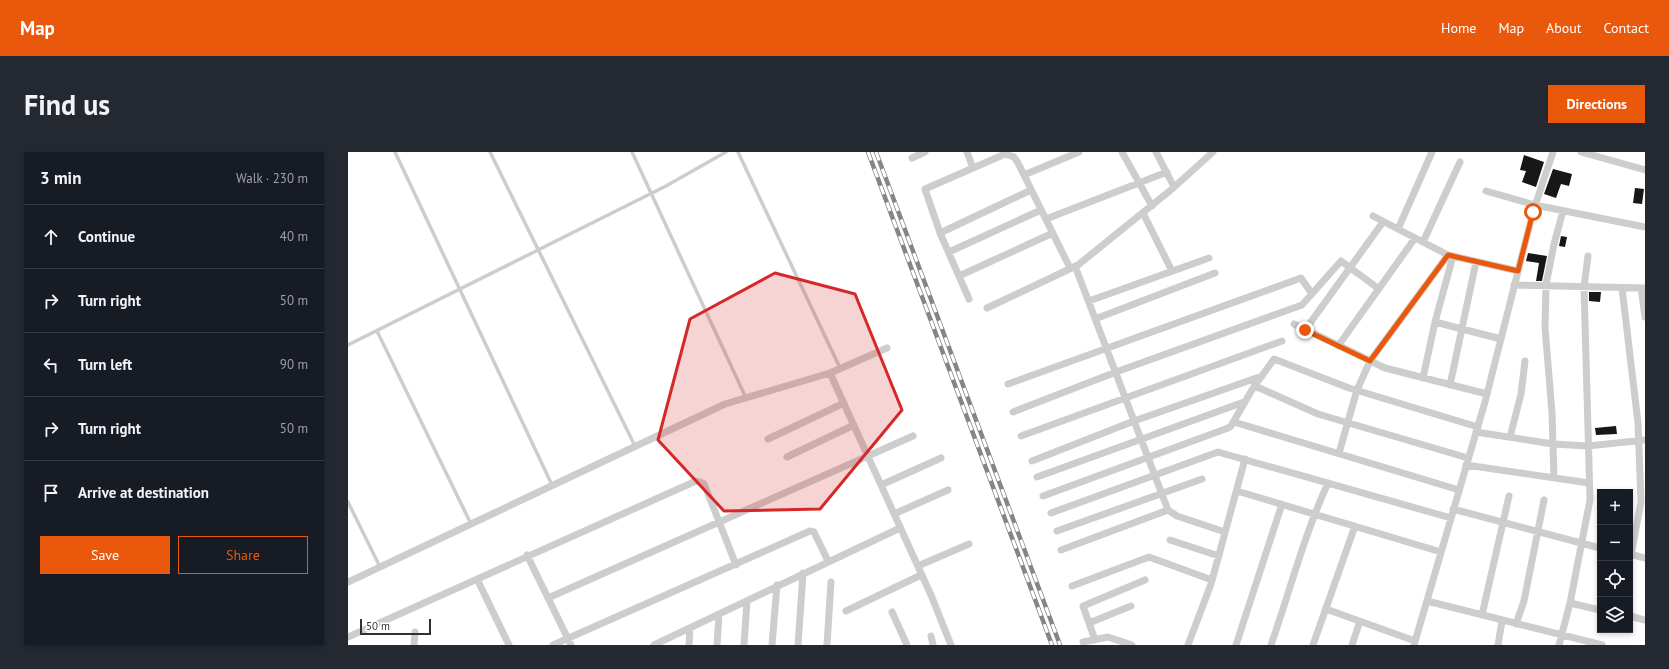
<!DOCTYPE html>
<meta charset="utf-8">
<style>
:root{--surface:#171b24;--page:#242831;--text:#f1f3f6;--muted:#9ea1a6;--line:#363941;--accent:#ea580c}
body{margin:0;font-family:"PT Sans",sans-serif;background:var(--page);color:var(--text)}
.controls{position:absolute;right:12px;bottom:12px;display:grid;overflow:hidden;border-radius:0px;box-shadow:0 2px 6px #0003}
.controls button{width:36px;height:36px;display:grid;place-items:center;padding:0;border:0;border-bottom:1px solid var(--line);background:var(--surface);color:var(--text);font:20px sans-serif}
.scale{position:absolute;left:12px;bottom:10px;width:71px;box-sizing:border-box;padding-left:4px;border:2px solid #303030;border-top:0;font-size:11px;line-height:14px;white-space:nowrap;color:#303030;-webkit-text-stroke:3px #fff;paint-order:stroke}
.stop{position:absolute;width:12px;height:12px;margin:-9px;border:3px solid #ea580c;border-radius:50%;background:#fff}
.stop.end{background:#ea580c;border-color:#fff;box-shadow:0 1px 4px #0008}
.list{margin:0;padding:0;list-style:none}
h2{display:flex;justify-content:space-between;align-items:center;height:52px;margin:0;padding:0 16px;font-size:17px}
h2 small{font-size:13px;font-weight:400;color:var(--muted)}
.list li{display:grid;grid-template-columns:26px 1fr auto;gap:12px;align-items:center;box-sizing:border-box;height:64px;padding:0 16px;border-top:1px solid var(--line)}
.list b{display:block;font-size:15px;white-space:nowrap}
.list em{font-size:13px;font-style:normal;color:var(--muted)}
.actions{display:flex;gap:8px;padding:12px 16px}
.actions a{flex:1;padding:9px 0;border:1px solid var(--accent);border-radius:0px;text-align:center;font-size:14px;color:var(--accent)}
.actions .main{background:var(--accent);color:#fff}
.icon{flex:none;width:22px;height:22px;fill:none;stroke:currentColor;stroke-width:2;stroke-linecap:round;stroke-linejoin:round}
.map{position:relative;flex:none;width:1297px;height:493px;overflow:hidden;border-radius:0px}
header{display:flex;align-items:center;gap:24px;box-sizing:border-box;height:56px;padding:0 20px;background:var(--accent);color:#fff}
header strong{font-size:19px}
nav{display:flex;gap:22px;margin-inline-start:auto;font-size:14px}
.intro{display:flex;align-items:center;justify-content:space-between;box-sizing:border-box;height:96px;padding:0 24px}
h1{margin:0;font-size:28px}
.button{padding:10px 18px;border-radius:0px;background:var(--accent);color:#fff;font-size:14px;font-weight:700}
main{display:flex;gap:24px;padding:0 24px}
aside{flex:1;background:var(--surface);border-radius:0px;box-shadow:0 2px 6px #0003}
.map>svg:first-child{display:block}
.building{fill:#171717}
.lines{fill:none;stroke-linecap:round;stroke-linejoin:round}
.service{stroke:#cdcdcd;stroke-width:3.5}
.minor{stroke:#cdcdcd;stroke-width:7}
.rail-casing{stroke:#858585;stroke-width:4.5}
.rail{stroke:#fff;stroke-width:3;stroke-dasharray:9;stroke-linecap:butt}
.route{stroke:#ea580c;stroke-width:5}
.marked{fill:#d62828;fill-opacity:0.2;stroke:#d62828;stroke-width:3;stroke-linejoin:round}
</style>
<header>
<strong>Map</strong>
<nav><a>Home</a><a>Map</a><a>About</a><a>Contact</a></nav>
</header>
<div class="intro"><h1>Find us</h1><a class="button">Directions</a></div>
<main>
<aside>
<h2>3 min<small>Walk · 230 m</small></h2>
<ul class="list">
<li><svg class="icon" aria-label="ahead" viewBox="0 0 24 24"><path d="M12 20V5M6 11l6-6 6 6"/></svg><div><b>Continue</b></div><em>40 m</em></li>
<li><svg class="icon" aria-label="right" viewBox="0 0 24 24"><path d="M7 20v-9h11M14 6l5 5-5 5"/></svg><div><b>Turn right</b></div><em>50 m</em></li>
<li><svg class="icon" aria-label="left" viewBox="0 0 24 24"><path d="M17 20v-9H6M10 6l-5 5 5 5"/></svg><div><b>Turn left</b></div><em>90 m</em></li>
<li><svg class="icon" aria-label="right" viewBox="0 0 24 24"><path d="M7 20v-9h11M14 6l5 5-5 5"/></svg><div><b>Turn right</b></div><em>50 m</em></li>
<li><svg class="icon" aria-label="arrive" viewBox="0 0 24 24"><path d="M6 21V4h12l-3 4 3 4H6"/></svg><div><b>Arrive at destination</b></div></li>
</ul>
<div class="actions"><a class="main">Save</a><a>Share</a></div>
</aside>
<div class="map">
<svg width="1297" height="493" viewBox="0 0 1297 493">
<rect width="100%" height="100%" fill="#fff"/>
<path class="building" d="M1176 3 1196 10 1188 35 1174 30 1178 19 1172 18Z
M1205 17 1224 22 1221 34 1213 32 1208 46 1196 42Z
M1287 36 1296 37 1294 52 1285 51Z
M1213 84 1219 85 1217 95 1211 94Z
M1180 101 1199 104 1194 129H1188L1191 111 1178 109Z
M1241 140H1253L1252 150 1241 149Z
M1268 274 1269 282 1248 283 1247 276Z"/>
<g class="lines">
<path class="service" d="M47 0 204 333
M142 0 287 294
M284 0 398 246
M390 0 492 216
M29 179 123 372
M0 193 318 34 378 0
M0 350 32 415"/>
<path class="minor" d="M619 0 625 16
M774 0 804 54
M808 0 826 35
M1233 0 1297 18
M564 6 577 0
M676 23 731 0
M1138 39 1187 53 1297 75
M795 61 824 119
M1025 64 1100 103 1170 119
M698 67 819 20
M1050 77 1084 0
M592 81 683 38
M1075 90 1112 10
M601 100 693 58
M727 114 820 358 829 364 877 380
M611 124 705 81
M1166 133 1297 136
M1274 136 1290 271 1293 350 1283 403
M1293 136 1297 165
M621 147 592 81 577 37 657 2 666 5 670 11 722 116
M741 149 861 106
M639 156 730 113 824 37 865 0
M747 167 867 121
M1087 170 1153 187
M946 172 1037 216 1139 242
M957 178 1035 70
M990 194 1067 86
M482 221 583 443 603 493
M1075 226 1087 170 1105 104
M660 232 953 126 964 142
M1102 233 1128 110
M907 234 970 262 1120 306
M665 260 768 220 954 153 993 109 1031 137
M886 270 1111 338
M1128 280 1205 292 1240 294 1297 288
M673 284 934 189
M1162 285 1173 242 1177 209
M420 287 496 251
M991 301 1009 238 1022 209 1100 103
M439 305 506 273
M684 309 786 269 914 224
M1118 313 1241 331
M689 325 896 250
M1206 326 1204 261 1197 175 1198 133 1206 92 1215 59
M533 333 593 306
M889 339 1093 400
M695 344 880 276 883 274 905 236 926 207 1001 236 1130 275
M1105 357 1252 396
M703 361 870 300 1103 366
M546 362 600 338
M709 379 854 327
M822 388 871 404
M713 398 820 358
M1282 402 1297 406
M179 403 223 493
M570 414 621 392
M129 427 161 493
M0 430 377 252 482 221 539 196
M724 434 801 405 864 428
M200 446 565 284
M1079 449 1254 493
M1222 451 1252 458
M978 457 1067 489
M498 459 573 423
M544 460 559 493
M1134 463 1161 344
M1282 464 1297 468
M741 471 783 454
M1168 472 1176 449 1196 348
M583 484 585 493
M0 485 348 329 355 331 357 334 388 413
M747 488 735 454 797 428
M735 490 760 485 784 493
M66 493 67 480
M205 493 462 379 466 380 480 409
M306 493 552 376
M341 493 342 476
M369 493 371 463
M396 493 399 449
M424 493 429 433
M450 493 455 421
M479 493 483 430
M840 493 863 432 897 307
M888 493 934 352
M923 493C942 439 956 383 980 331
M965 493 1007 374
M1004 493 1012 469
M1066 493 1137 250 1185 60 1205 0
M1150 493 1154 469
M1211 493 1222 451 1242 348 1236 135 1240 104"/>
<g class="rail-casing">
<path id="rail" d="M520 0 704 493
M528 0 712 493"/>
</g>
<use href="#rail" class="rail"/>
</g>
<g class="lines">
<path class="route" d="M957 178 1022 209 1100 103 1170 119 1185 60"/>
</g>
<path class="marked" d="M427 121 507 142 554 258 472 357 376 359 310 288 342 167Z"/>
</svg>
<div class="controls">
<button>+</button>
<button>−</button>
<button><svg class="icon" aria-label="locate" viewBox="0 0 24 24"><circle cx="12" cy="12" r="6"/><path d="M12 2v4M12 18v4M2 12h4M18 12h4"/></svg></button>
<button><svg class="icon" aria-label="layers" viewBox="0 0 24 24"><path d="M12 4l9 5-9 5-9-5zM3 14l9 5 9-5"/></svg></button>
</div>
<div class="scale">50 m</div>
<div class="stop" style="left:1185px;top:60px"></div>
<div class="stop end" style="left:957px;top:178px"></div>
</div>
</main>
